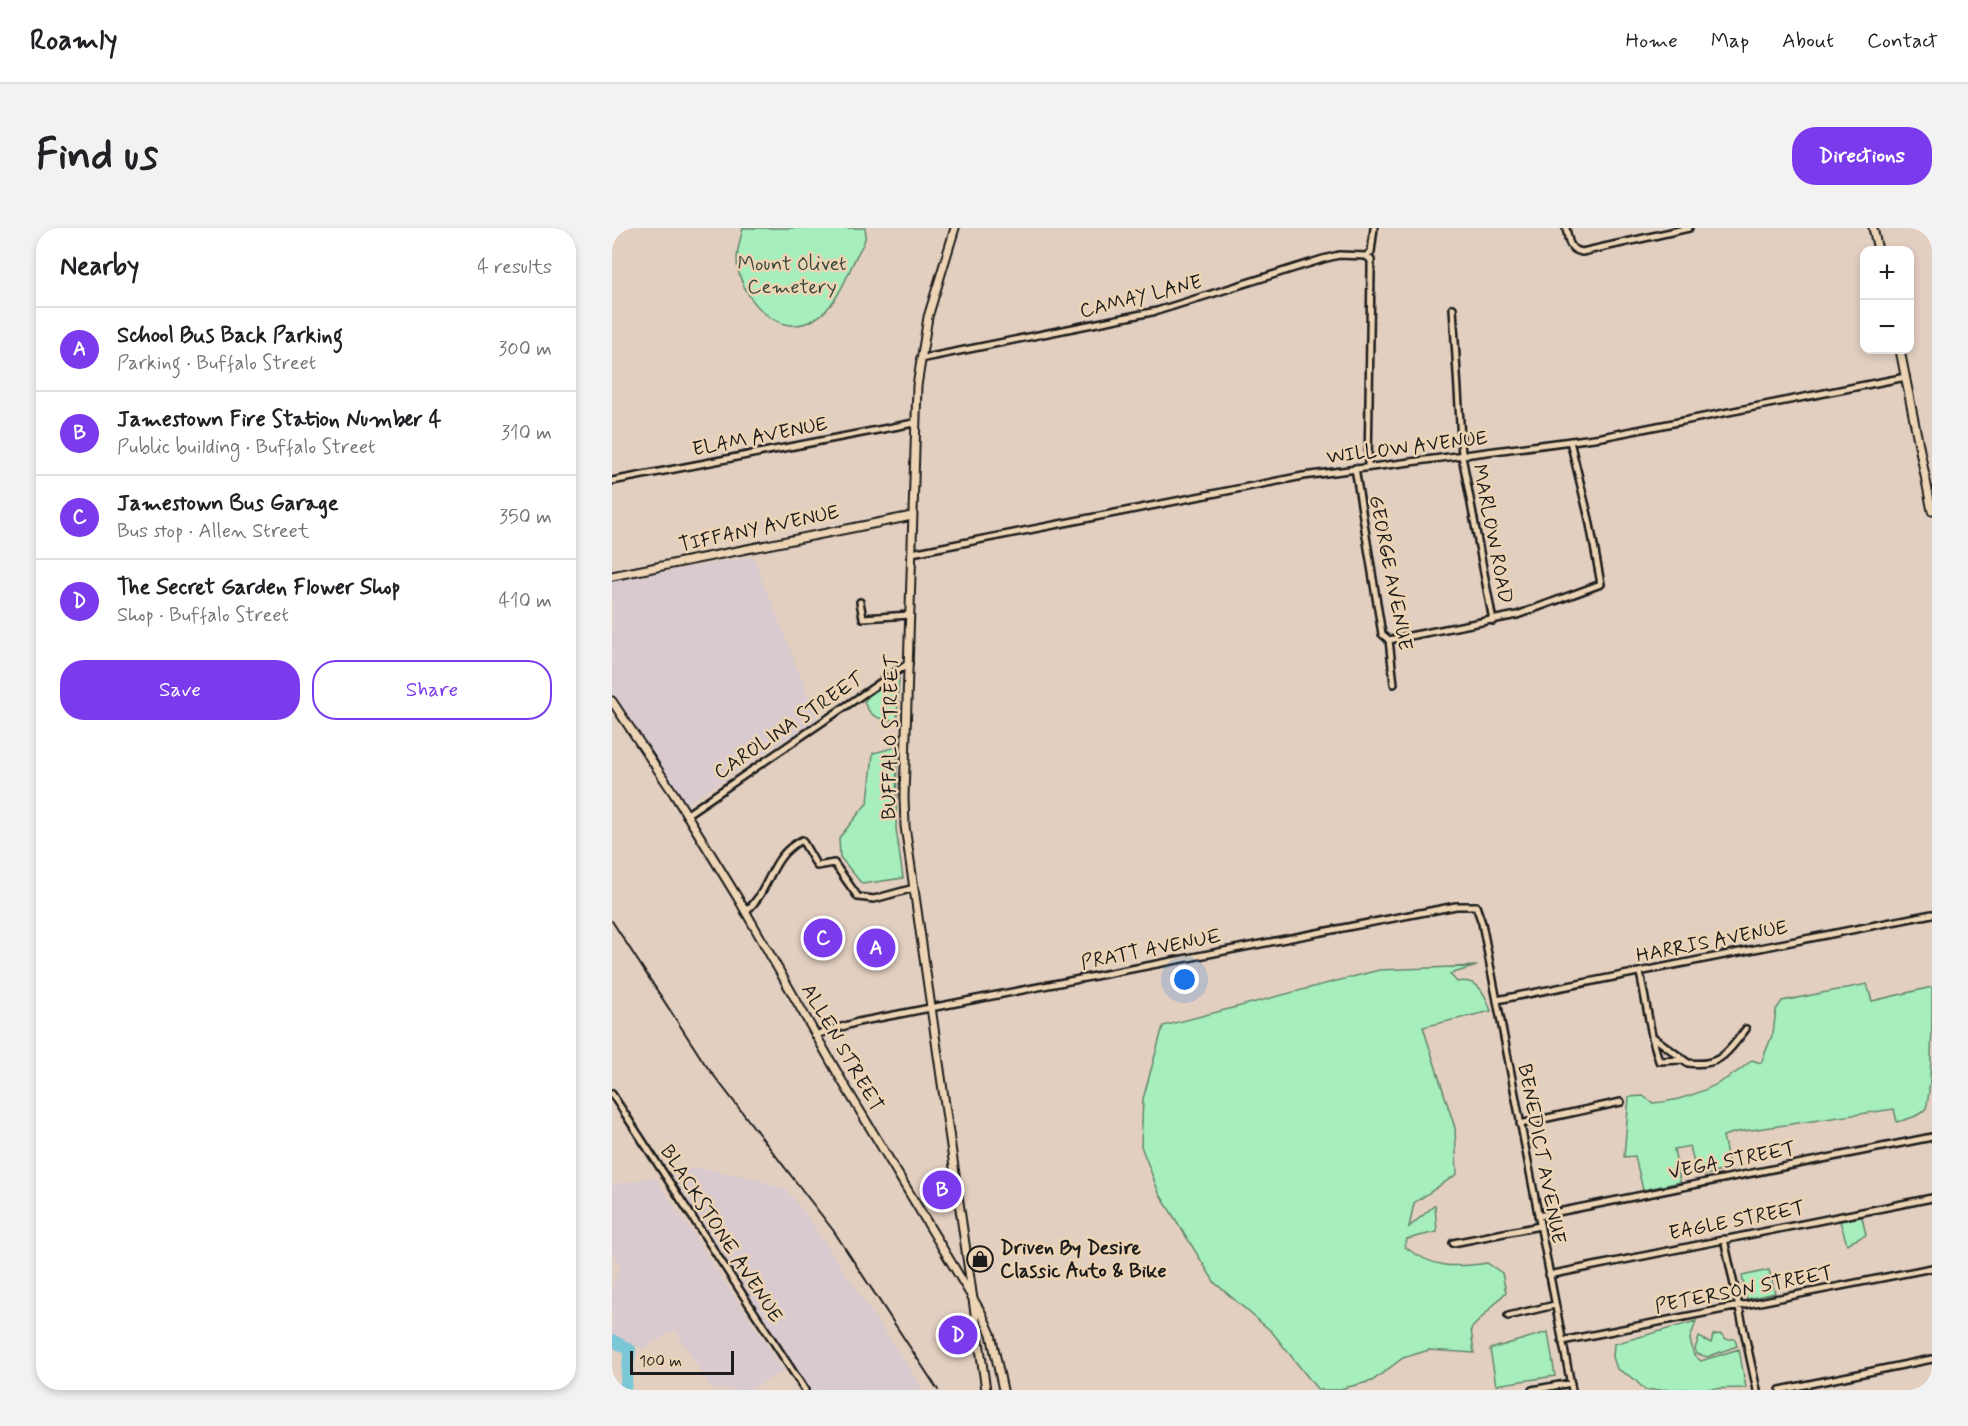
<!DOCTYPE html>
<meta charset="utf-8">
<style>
:root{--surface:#fff;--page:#f2f2f2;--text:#202124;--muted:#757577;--line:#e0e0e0;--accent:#7c3aed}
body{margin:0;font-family:Mynerve,sans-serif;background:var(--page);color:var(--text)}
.controls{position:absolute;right:18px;top:18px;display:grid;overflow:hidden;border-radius:12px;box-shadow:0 3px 9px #0003}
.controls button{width:54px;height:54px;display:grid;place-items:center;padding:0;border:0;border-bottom:2px solid var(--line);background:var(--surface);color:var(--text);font:30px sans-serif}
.scale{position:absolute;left:18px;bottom:15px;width:104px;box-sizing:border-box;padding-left:6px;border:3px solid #1c1c1c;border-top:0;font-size:16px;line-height:21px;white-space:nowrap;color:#1c1c1c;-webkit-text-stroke:4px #ecd4b4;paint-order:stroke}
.you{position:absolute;left:573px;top:752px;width:21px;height:21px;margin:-15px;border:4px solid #fff;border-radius:50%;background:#1a73e8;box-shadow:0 0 0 9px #1a73e833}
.badge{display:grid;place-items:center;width:39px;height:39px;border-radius:50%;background:var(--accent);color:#fff;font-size:20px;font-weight:700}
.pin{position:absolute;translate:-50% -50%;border:3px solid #fff;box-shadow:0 2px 6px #0006}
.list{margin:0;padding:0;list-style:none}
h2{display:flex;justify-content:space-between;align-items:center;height:78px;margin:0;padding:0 24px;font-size:26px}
h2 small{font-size:20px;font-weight:400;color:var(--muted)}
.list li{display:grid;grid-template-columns:39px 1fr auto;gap:18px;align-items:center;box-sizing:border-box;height:84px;padding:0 24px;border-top:2px solid var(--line)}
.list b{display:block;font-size:22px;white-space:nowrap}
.list p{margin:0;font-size:20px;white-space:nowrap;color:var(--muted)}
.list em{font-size:20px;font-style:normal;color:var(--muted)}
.actions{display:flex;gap:12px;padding:18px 24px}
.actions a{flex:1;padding:14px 0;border:2px solid var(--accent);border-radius:24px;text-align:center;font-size:21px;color:var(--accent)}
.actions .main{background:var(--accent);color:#fff}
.map{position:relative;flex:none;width:1320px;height:1162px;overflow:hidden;border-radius:24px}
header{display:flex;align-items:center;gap:36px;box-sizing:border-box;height:84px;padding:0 30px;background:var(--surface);border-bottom:2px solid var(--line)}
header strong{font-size:28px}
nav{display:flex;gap:33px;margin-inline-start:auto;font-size:21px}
.intro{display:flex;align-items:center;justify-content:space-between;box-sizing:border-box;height:144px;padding:0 36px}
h1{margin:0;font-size:42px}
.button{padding:15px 27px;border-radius:24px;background:var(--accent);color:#fff;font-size:21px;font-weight:700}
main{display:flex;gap:36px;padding:0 36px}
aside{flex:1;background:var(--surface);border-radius:24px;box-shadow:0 3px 9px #0003}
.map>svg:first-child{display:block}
.built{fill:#d8cace}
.green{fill:#a6eebb;stroke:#61856c;stroke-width:1.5}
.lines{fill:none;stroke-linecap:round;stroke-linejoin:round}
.river{stroke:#79c7d7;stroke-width:12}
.minor-casing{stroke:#1c1c1c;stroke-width:10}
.tertiary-casing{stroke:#1c1c1c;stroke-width:11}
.minor{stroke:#ecd4b4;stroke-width:5}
.tertiary{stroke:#ecd4b4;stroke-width:7}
.rail{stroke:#1c1c1c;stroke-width:2}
.labels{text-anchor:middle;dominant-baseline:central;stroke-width:5;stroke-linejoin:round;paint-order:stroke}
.park-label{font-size:20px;fill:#38463c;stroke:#ecd4b4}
.street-label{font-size:20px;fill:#1c1c1c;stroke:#ecd4b4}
.poi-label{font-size:20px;font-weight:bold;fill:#1c1c1c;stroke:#ecd4b4;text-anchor:start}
</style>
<header>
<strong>Roamly</strong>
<nav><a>Home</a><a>Map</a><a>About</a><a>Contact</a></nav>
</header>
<div class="intro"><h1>Find us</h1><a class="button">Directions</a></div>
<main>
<aside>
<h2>Nearby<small>4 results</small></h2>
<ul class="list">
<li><span class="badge">A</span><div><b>School Bus Back Parking</b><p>Parking · Buffalo Street</p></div><em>300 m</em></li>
<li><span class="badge">B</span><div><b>Jamestown Fire Station Number 4</b><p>Public building · Buffalo Street</p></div><em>310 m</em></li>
<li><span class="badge">C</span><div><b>Jamestown Bus Garage</b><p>Bus stop · Allen Street</p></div><em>350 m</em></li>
<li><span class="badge">D</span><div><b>The Secret Garden Flower Shop</b><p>Shop · Buffalo Street</p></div><em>410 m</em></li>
</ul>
<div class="actions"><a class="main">Save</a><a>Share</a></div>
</aside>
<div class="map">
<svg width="1320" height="1162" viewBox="0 0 1320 1162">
<rect width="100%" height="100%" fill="#e3cfc0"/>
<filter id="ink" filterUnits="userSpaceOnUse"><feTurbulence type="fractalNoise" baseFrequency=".0167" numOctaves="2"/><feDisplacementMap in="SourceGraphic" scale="12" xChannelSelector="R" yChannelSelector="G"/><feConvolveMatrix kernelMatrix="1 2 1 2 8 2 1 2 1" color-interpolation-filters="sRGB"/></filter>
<g filter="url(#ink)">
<path class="built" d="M141 328 206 491 71 578 0 468V353Z
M87 940 138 949 174 962 193 985 312 1162H197L57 944Z
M43 949 93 1024 172 1143 137 1162H101L63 1102 31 1121 0 1109V1058L8 1036 0 1024V957Z"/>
<path class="green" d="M131 0H253C256 14 247 21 242 33 233 54 222 81 201 92 166 111 132 72 126 41 123 28 128 13 131 0Z
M287 450 285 493C269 491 259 491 252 474L259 465Z
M285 519 284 601 291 650 250 656 228 629 227 610 256 574 261 525Z
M865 738 838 746 845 754C866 750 873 765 879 783L811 799 843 900 845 946 802 975 797 999 823 977 825 1004 795 1011 793 1019C821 1040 841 1040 875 1035L890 1045 894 1064 859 1101 862 1125 817 1122 791 1130 760 1153 724 1162H706L660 1104 603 1055 547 965 529 918 531 871 551 798 767 742Z
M1255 756 1260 773 1320 759C1320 784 1320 863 1314 880 1307 889 1295 891 1285 894L1282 881 1125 904 1111 908 1118 941 1088 948V944L1084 943 1078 918 1062 921 1068 954 1031 962 1023 928 1012 929 1017 869 1031 868 1041 875C1076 873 1114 855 1140 832L1149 835 1161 805 1164 782 1170 773Z
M1250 989 1254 1007 1235 1016 1228 993Z
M1157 1042 1163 1065 1135 1071 1130 1048Z
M1084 1093 1078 1111 1082 1127 1089 1133 1127 1121 1134 1160 1033 1162 1021 1150 1005 1141 1001 1129 1002 1116Z
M936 1104 943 1148 884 1157 878 1121Z
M1109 1106 1114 1111H1123L1125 1118 1095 1129 1085 1126 1083 1121 1087 1109 1099 1115 1101 1107Z"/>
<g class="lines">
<path class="river" d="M0 1112 18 1122 13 1162"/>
<g class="minor-casing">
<path id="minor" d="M954 0C957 13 956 21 970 24L1077 0
M754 28 759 32V42L756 239
M754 28 759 24 762 0
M841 80 850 228 881 393
M308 131 545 83 711 31 727 27 754 28
M743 240 770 406 777 412 782 456
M0 253 302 195
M300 325 691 248 990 209 1294 149
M248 374 251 390 298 387
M777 412 905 387 989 356 977 291 958 213
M74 587 297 435
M133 684C160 662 156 629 190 612L205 638 222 635 246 669 262 671 302 660
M1028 744 1040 808 1076 835C1110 839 1116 823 1134 801
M885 772 1320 686
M203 807 246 794 844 678H864L870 695 960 1162
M1040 809 1047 833 1072 832
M0 866 193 1162
M908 896 1009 874
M926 988 1320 909
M1112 1011 1145 1162
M841 1015 928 998
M937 1047 1320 970
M896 1088 943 1077
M950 1113 1320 1040
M920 1162 959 1155
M1168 1162 1320 1131"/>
</g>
<g class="tertiary-casing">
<path id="tertiary" d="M343 0 316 89 305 158 292 569 293 598 374 1162
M1261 0 1266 22
M1288 122 1320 283
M0 348 300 288
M0 473 62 566 127 672 230 853 369 1084 379 1106 391 1162"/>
</g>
<use href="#minor" class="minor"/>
<use href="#tertiary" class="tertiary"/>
<path class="rail" d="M0 693 93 836 221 1002 326 1162"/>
</g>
</g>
<defs>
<g id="shop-ring" transform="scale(1.35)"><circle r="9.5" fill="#ecd4b4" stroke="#1c1c1c" stroke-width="1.5"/><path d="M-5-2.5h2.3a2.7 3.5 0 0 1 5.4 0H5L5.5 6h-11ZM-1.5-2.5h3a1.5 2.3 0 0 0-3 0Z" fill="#1c1c1c"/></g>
</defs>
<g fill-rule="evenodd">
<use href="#shop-ring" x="368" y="1031"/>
</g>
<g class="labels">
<g class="park-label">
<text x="180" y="36">Mount Olivet<tspan x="180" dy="23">Cemetery</tspan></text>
</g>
<g class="street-label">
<text transform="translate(529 69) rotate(-14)">CAMAY LANE</text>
<text transform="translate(148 209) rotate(-11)">ELAM AVENUE</text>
<text transform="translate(795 220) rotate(-7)">WILLOW AVENUE</text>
<text transform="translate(147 301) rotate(-12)">TIFFANY AVENUE</text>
<text transform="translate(880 306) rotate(79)">MARLOW ROAD</text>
<text transform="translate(778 345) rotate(79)">GEORGE AVENUE</text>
<text transform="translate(177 498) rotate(-34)">CAROLINA STREET</text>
<text transform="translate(279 509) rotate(-89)">BUFFALO STREET</text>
<text transform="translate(1100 714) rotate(-11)">HARRIS AVENUE</text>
<text transform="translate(539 722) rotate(-11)">PRATT AVENUE</text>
<text transform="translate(230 820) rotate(60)">ALLEN STREET</text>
<text transform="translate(929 926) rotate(79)">BENEDICT AVENUE</text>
<text transform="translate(1120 933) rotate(-11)">VEGA STREET</text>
<text transform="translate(1125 993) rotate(-11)">EAGLE STREET</text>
<text transform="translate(109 1006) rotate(57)">BLACKSTONE AVENUE</text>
<text transform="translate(1132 1062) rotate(-11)">PETERSON STREET</text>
</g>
<g class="poi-label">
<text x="388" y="1020">Driven By Desire<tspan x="388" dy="23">Classic Auto &amp; Bike</tspan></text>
</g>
</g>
</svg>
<div class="controls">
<button>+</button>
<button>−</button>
</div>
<div class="scale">100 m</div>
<div class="you"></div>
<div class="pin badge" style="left:264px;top:720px">A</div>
<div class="pin badge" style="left:330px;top:962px">B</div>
<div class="pin badge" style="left:211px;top:710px">C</div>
<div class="pin badge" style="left:346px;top:1107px">D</div>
</div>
</main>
